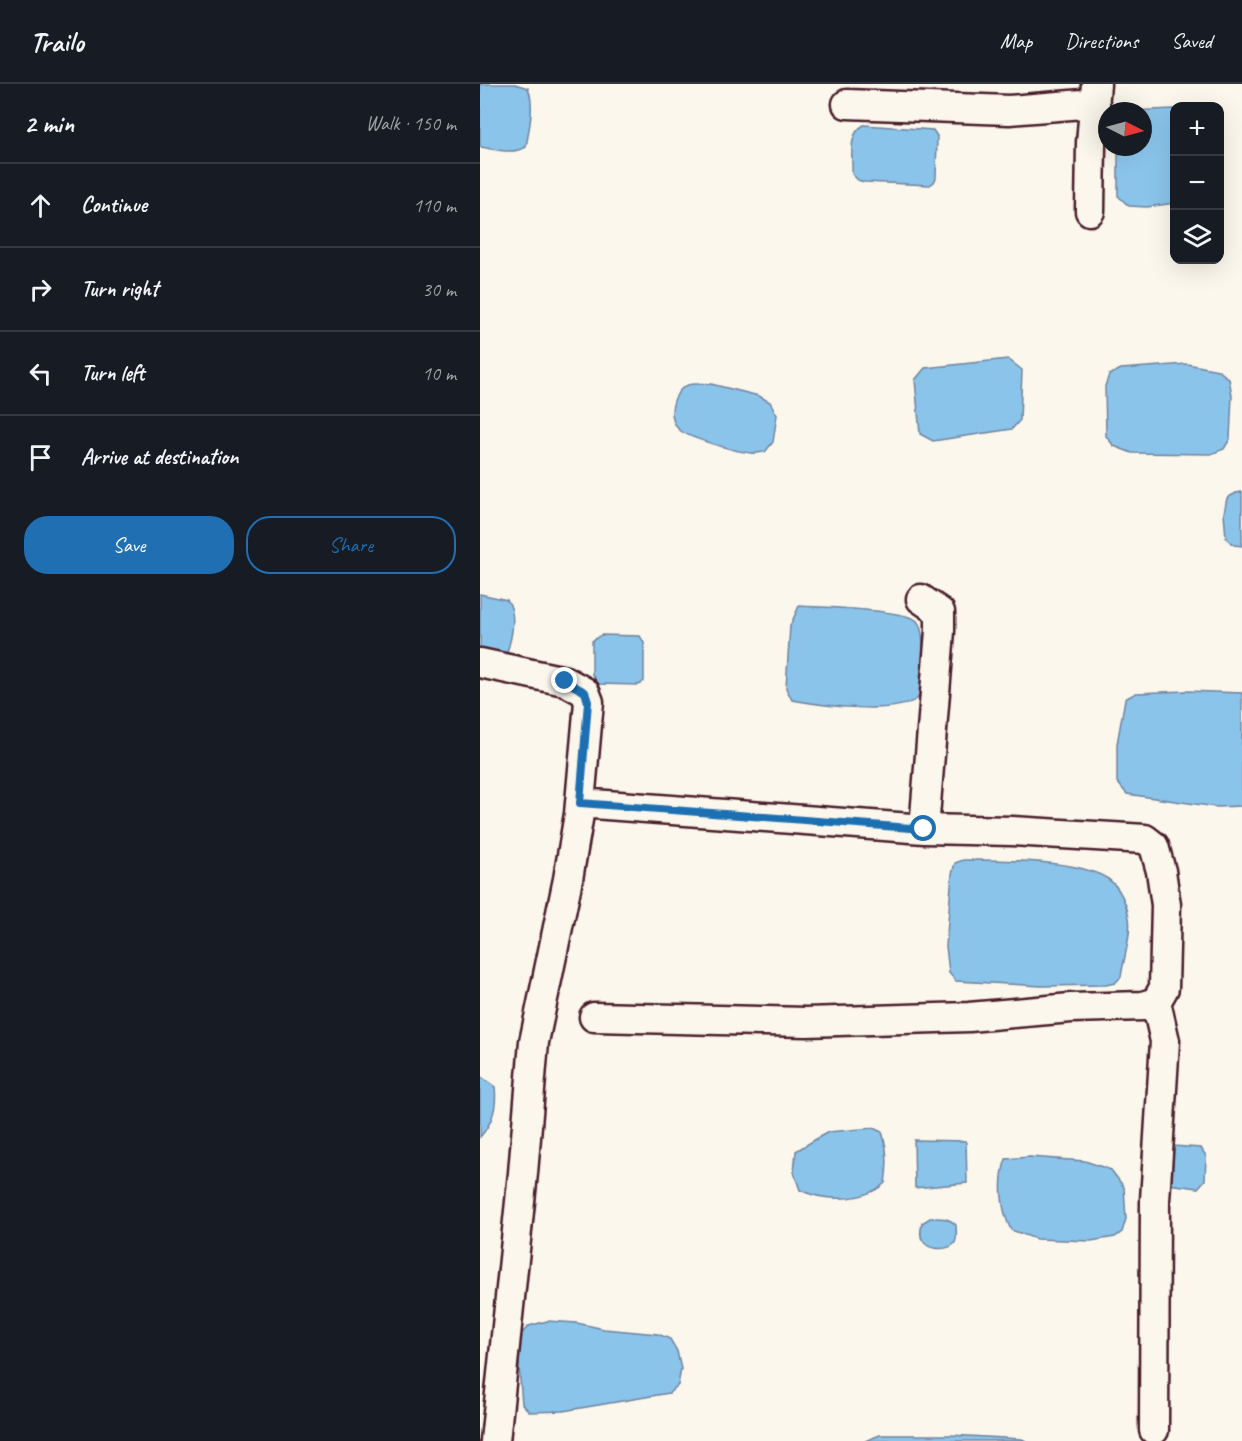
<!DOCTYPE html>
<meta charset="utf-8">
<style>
:root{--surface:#171b24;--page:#20242c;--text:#f1f3f6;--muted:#9ea1a6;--line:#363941;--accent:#1f6fb2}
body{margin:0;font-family:Caveat,sans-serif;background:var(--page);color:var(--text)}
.controls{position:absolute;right:18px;top:18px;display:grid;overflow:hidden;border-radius:12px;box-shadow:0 6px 24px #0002}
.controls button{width:54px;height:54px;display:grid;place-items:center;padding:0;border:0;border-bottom:2px solid var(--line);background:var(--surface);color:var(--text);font:30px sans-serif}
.compass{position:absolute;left:618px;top:18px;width:54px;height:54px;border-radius:50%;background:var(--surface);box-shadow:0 6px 24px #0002;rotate:96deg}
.stop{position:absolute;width:18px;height:18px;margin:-14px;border:4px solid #1f6fb2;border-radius:50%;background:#fff}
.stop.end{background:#1f6fb2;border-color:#fff;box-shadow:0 2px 6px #0008}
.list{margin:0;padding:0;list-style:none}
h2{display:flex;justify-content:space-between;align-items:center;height:78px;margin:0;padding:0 24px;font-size:26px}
h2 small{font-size:20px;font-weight:400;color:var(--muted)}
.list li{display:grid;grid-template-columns:39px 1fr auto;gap:18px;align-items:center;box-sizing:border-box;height:84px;padding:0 24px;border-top:2px solid var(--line)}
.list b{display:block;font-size:22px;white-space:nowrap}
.list em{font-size:20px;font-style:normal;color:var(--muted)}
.actions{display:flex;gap:12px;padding:18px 24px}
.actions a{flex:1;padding:14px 0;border:2px solid var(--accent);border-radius:24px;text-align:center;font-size:21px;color:var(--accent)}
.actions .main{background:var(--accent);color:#fff}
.icon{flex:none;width:33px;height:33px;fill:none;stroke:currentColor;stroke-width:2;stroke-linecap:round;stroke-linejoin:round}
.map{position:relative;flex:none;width:762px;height:1357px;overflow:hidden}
header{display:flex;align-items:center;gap:36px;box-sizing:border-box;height:84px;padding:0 30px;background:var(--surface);border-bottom:2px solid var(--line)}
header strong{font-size:28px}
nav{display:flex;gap:33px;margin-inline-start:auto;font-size:21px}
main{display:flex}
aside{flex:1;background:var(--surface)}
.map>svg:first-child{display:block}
.water{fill:#8ac4ea;stroke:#70829e;stroke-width:1.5}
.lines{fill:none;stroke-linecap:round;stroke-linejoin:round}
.minor-casing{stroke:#4a1f2b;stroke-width:33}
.minor{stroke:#fbf7ec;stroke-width:28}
.route{stroke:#1f6fb2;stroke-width:8}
</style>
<header>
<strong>Trailo</strong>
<nav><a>Map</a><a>Directions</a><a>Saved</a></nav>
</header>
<main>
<aside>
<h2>2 min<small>Walk · 150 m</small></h2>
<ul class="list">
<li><svg class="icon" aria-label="ahead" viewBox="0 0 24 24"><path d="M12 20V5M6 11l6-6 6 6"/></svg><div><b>Continue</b></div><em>110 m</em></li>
<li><svg class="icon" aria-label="right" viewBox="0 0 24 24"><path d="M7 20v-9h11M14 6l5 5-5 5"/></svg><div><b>Turn right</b></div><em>30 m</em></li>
<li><svg class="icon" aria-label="left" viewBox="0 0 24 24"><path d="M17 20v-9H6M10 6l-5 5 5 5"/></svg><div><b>Turn left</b></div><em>10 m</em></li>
<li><svg class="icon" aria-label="arrive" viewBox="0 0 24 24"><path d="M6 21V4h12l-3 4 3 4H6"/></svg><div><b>Arrive at destination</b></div></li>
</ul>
<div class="actions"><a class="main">Save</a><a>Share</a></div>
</aside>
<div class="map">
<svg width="762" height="1357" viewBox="0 0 762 1357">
<rect width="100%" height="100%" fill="#fbf7ec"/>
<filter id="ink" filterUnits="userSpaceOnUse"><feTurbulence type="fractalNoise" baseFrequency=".0167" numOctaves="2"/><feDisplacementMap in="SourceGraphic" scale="12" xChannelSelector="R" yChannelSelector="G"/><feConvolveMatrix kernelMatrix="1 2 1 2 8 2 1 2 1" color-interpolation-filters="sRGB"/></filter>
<g filter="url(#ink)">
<path class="water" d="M0 0H35L48 4C55 21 49 45 46 63 32 71 15 65 0 63Z
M694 25V119L667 123 649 122 638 112V63H663V27H648Z
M384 41 453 46 457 52 456 94 454 98 450 101 384 98 378 96 372 90C373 74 367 50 384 41Z
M528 275 542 286 540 336 532 345 453 357 440 350 435 296 445 284Z
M707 280 738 286 749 295 752 311 750 355 744 365 731 370 652 369 634 362 626 352 625 302 629 291 641 285Z
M231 300 279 312 290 318 297 331 293 358 285 368C281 368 276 370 271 369 258 368 211 355 201 347 186 337 191 307 208 301 214 299 224 301 231 300Z
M762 408V462L754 461 746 454 744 429 747 414 756 409Z
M0 510 27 516C37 529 32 553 27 568L24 570 0 565Z
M319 522C339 523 426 525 437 537 447 549 443 599 438 614 416 632 340 621 312 616L306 604 310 542Z
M121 551 160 552 164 559V597L159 601 118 600 112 590V557Z
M706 607 762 609V722L736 723 647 710 637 698V660L645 615 656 609Z
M483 776C520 776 597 775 628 795 640 803 647 821 649 834 652 850 643 877 641 893L635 899 626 901 561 902 476 897 469 889 466 862 472 790 475 779Z
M0 992 15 1003C17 1021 13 1039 0 1053Z
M393 1044 402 1048C408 1065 408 1081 405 1099 384 1118 345 1118 320 1106L314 1089 316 1067 348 1048Z
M434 1056 486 1057 487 1099 435 1104Z
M693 1062 721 1064 726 1072 725 1096 718 1104 688 1100 686 1067Z
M549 1073 605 1077 631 1086 644 1103 646 1135 642 1148 635 1153 611 1157 556 1155 531 1146C521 1126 518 1097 526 1075Z
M450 1134C461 1134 468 1133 476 1141 476 1147 478 1155 474 1160 466 1167 448 1166 443 1157 439 1152 441 1145 442 1139Z
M67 1237 97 1239 124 1245 178 1250 190 1255 197 1267 201 1285 198 1301 189 1309 83 1327 50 1328 42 1320 39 1283 40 1251 49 1242Z
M400 1351H470L542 1355 546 1357H385Z"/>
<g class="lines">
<g class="minor-casing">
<path id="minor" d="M367 20 529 26 615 19
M610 127 611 59 616 0
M441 515 460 528V547L444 745
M0 579 85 597 105 608 109 618 99 730 88 795 54 958 43 1089 15 1357
M100 719 444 745 532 747 665 755 674 762 681 787 686 821 684 904 676 918 663 922 591 924 489 933 326 938 114 933
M674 1346 675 1116 685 957 676 918"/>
</g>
<use href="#minor" class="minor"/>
</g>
</g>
<g class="lines" filter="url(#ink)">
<path class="route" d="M85 597 105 608 108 618 100 719 444 745"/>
</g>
</svg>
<div class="controls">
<button>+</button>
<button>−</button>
<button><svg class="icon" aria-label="layers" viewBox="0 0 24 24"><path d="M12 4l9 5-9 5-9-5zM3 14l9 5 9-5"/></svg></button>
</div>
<svg class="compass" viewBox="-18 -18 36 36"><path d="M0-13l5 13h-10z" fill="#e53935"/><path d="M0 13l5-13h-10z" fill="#9ea1a6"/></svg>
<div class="stop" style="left:444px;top:745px"></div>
<div class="stop end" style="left:85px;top:597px"></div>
</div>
</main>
